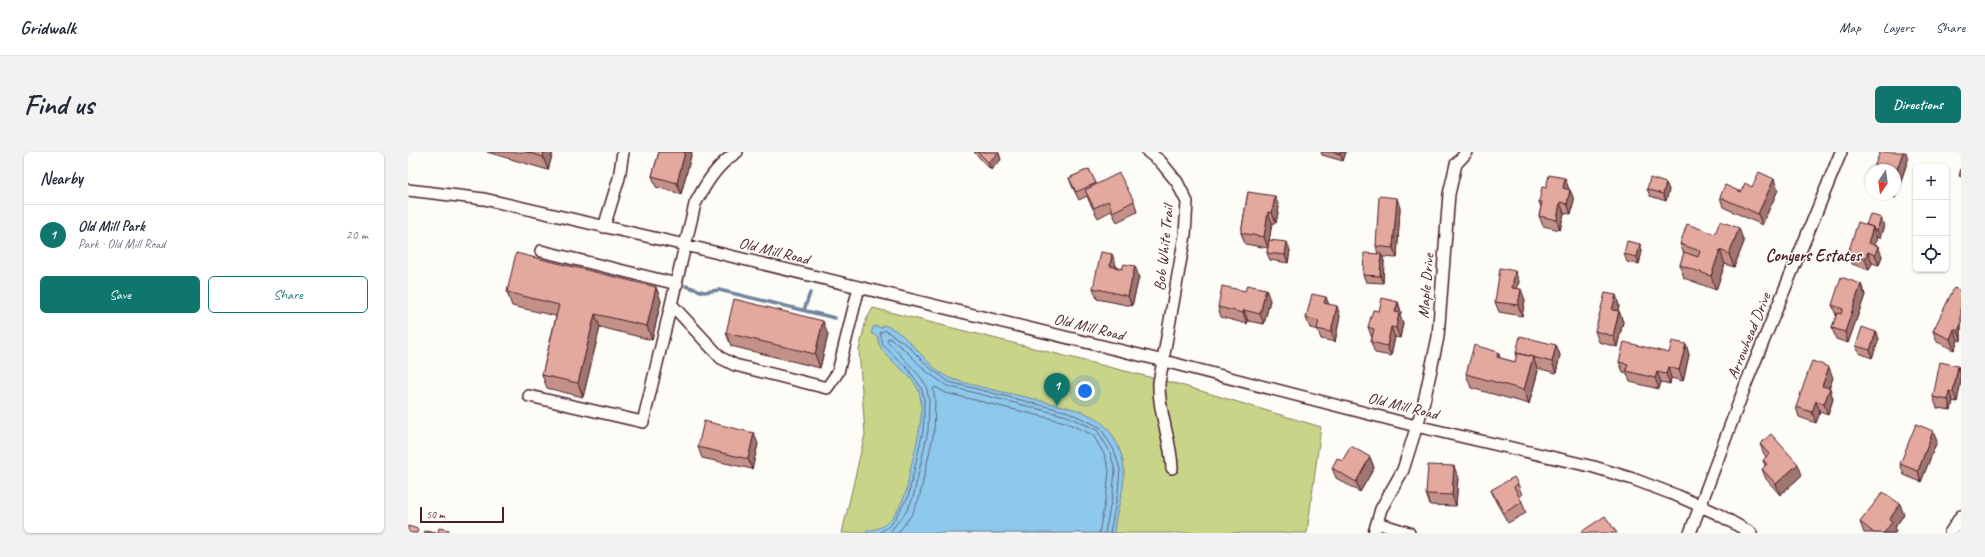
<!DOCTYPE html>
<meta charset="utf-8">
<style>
:root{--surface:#fff;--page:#f2f2f3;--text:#1f2937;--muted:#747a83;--line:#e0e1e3;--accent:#0f766e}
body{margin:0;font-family:Caveat,sans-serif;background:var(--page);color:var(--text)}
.controls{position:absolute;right:12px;top:12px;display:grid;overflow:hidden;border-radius:6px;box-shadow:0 1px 3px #0004}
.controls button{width:36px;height:36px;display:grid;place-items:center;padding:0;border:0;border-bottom:1px solid var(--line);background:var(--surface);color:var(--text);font:20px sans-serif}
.compass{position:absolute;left:1457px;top:12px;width:36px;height:36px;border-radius:50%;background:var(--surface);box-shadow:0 1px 3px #0004;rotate:193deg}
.scale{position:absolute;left:12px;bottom:10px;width:84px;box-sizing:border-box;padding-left:4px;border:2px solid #4a1f2b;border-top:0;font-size:11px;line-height:14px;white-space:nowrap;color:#4a1f2b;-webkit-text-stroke:3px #fdfcf7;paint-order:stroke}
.you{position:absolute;left:677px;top:239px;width:14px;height:14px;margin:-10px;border:3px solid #fff;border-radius:50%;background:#1a73e8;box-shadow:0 0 0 6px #1a73e833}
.badge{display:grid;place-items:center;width:26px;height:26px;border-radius:50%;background:var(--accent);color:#fff;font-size:13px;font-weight:700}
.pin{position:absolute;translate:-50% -33px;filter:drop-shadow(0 1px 2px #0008)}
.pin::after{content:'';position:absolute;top:21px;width:14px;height:12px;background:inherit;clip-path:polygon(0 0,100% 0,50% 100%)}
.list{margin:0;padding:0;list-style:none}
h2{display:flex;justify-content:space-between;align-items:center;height:52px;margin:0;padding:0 16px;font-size:17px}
h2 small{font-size:13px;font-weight:400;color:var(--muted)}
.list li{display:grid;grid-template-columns:26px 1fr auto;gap:12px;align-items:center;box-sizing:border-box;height:60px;padding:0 16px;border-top:1px solid var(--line)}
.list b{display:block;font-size:15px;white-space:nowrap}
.list p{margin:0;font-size:13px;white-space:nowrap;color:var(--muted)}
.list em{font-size:13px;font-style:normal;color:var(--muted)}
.actions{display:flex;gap:8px;padding:12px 16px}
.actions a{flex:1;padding:9px 0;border:1px solid var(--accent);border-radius:6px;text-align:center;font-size:14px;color:var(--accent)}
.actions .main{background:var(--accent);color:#fff}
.icon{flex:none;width:22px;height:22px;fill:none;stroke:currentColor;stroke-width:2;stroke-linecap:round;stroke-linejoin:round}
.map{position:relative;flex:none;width:1553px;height:381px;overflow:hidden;border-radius:6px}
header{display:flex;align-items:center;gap:24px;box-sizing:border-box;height:56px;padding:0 20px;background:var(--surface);border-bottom:1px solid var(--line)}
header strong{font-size:19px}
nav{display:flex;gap:22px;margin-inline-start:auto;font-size:14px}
.intro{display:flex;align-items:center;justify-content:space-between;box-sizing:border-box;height:96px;padding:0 24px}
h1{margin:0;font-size:28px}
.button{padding:10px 18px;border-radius:6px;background:var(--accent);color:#fff;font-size:14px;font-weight:700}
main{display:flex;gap:24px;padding:0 24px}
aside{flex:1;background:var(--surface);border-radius:6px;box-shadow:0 1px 3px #0004}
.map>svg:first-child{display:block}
.green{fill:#c8d488;stroke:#897a5a}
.water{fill:#8dc9ed;stroke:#72859f}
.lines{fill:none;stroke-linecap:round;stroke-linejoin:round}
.shore{stroke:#656379;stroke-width:1}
.stream{stroke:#72859f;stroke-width:3.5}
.minor-casing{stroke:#4a1f2b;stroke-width:14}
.minor{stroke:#fdfcf7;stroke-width:11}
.wall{fill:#c39188;stroke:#4a1f2b}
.shaded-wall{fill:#9f766f;stroke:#4a1f2b}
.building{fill:#e3a99e;stroke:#4a1f2b}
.labels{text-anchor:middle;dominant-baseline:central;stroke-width:3;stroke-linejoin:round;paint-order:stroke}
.street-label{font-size:16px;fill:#4a1f2b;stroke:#fdfcf7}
.neighbourhood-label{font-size:17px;font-weight:bold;fill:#4a1f2b;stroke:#fdfcf7}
</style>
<header>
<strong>Gridwalk</strong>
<nav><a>Map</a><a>Layers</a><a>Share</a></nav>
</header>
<div class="intro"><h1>Find us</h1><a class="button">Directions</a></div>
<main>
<aside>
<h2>Nearby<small></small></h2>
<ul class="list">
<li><span class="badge">1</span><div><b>Old Mill Park</b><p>Park · Old Mill Road</p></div><em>20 m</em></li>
</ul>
<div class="actions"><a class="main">Save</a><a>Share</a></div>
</aside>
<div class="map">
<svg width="1553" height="381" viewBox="0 0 1553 381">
<rect width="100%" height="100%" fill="#fdfcf7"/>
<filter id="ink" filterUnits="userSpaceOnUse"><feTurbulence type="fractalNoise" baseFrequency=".025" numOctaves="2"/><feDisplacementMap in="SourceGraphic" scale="8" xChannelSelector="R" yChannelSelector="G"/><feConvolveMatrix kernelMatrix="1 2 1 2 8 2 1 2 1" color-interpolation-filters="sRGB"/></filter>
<g filter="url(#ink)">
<path class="green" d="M465 156 773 233 913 275 899 381H434L457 282 451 198 458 168Z"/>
<path class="water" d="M475 173C503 180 518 218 544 227 575 237 609 242 641 251 659 255 681 259 695 272 706 281 716 304 716 318 717 340 707 360 706 381H458L460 378C478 379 490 360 496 345 500 337 500 327 502 319 507 296 519 260 510 237 502 218 470 205 470 185L463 181 466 174 474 176Z"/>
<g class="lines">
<path class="shore" d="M471 381 483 373 500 345 515 279 516 264V247L513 235 500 217 475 193 472 181 477 178 499 193 521 215 541 230 660 260 692 275 706 298 712 317 710 340 702 381
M481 381 498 360 505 346 520 279 521 248 518 233 511 223 480 190 479 187 481 186 496 197 518 219 539 234 659 264 689 278 702 300 707 318 705 340 697 381
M490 381 504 362 511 347 526 280 527 247 525 237 527 235 538 241 657 270 685 283 696 302 701 318 699 339 691 381"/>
<path class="stream" d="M278 134 296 140 311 138 427 166
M396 158 402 141"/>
<g class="minor-casing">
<path id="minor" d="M740 0 752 9 769 30 779 50 777 83 751 231C750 260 763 287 764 316
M0 38 76 47 277 93 756 209 1008 274 1186 315 1225 327 1270 344 1308 361 1343 381
M196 75 211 26 215 0
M133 99 269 132
M264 153 313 206 327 213 419 236 430 220 451 135
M121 244 235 270 287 52C298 31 309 13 329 0
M969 371 1001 381
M966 381 973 357 995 318 1015 254 1030 185 1041 42 1048 12 1059 0
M1282 381 1339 229 1433 0
M1542 381 1553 364"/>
</g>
<use href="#minor" class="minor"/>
</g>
<path class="wall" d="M79 0H145L140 18Z
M251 0H284L273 42 248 35 244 24Z
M566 0H590L593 8 583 18Z
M913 0H938L935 9 914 3Z
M1500 8 1487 46 1477 42H1487Z
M681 17 688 32 726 49 729 60 709 70 703 59 690 66 681 49 679 44 671 48 664 34 661 26Z
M1258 31 1261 38 1258 49 1242 44 1239 37Z
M1344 35 1370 38 1354 73 1315 55 1312 45 1333 40Z
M1138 36 1161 37 1162 38 1166 48 1163 62 1156 61 1152 78 1135 74 1131 64 1133 55 1131 50Z
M840 40 871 55 868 71H864L861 88 882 98 880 111 862 108 859 101 861 90 860 96 837 92 833 81Z
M992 56 989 106 974 105 976 109 975 131 958 130 955 123 970 102 968 94Z
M1473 66 1476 73 1472 86 1469 85 1467 93 1474 104 1471 113 1464 111 1461 118 1444 112 1440 101 1458 73Z
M1307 82 1336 90 1326 115 1317 112 1308 138 1276 126 1272 113 1276 102 1272 92Z
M1232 92 1234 99 1231 112 1219 110 1216 102Z
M708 113V116L714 117 731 125 724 154 689 147 685 136Z
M1111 129 1109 137 1117 148 1114 164 1091 160 1087 150Z
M1453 132 1457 143 1440 191 1428 187 1424 176 1428 164V163L1424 153Z
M248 135 253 149 244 188 192 175 175 245 139 236 134 223 148 164 104 154 99 140Z
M1553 139V189L1550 188 1546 198 1529 190 1525 179Z
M1208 143 1211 154 1210 159H1211L1215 170 1209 195 1191 190 1187 179Z
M862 148 856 172 840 169 839 172 813 165 810 155Z
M990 150 993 160 992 164 995 171 992 186 987 185 983 204 967 201 963 190 964 186 960 175 971 159Z
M920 152 932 164 927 190 913 187 910 178 902 176 898 166Z
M1468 180 1471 187 1464 206 1451 201 1448 194Z
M318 181 420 183 412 216 323 194Z
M1278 192 1281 203 1275 229 1263 226 1262 232 1253 230 1251 237 1222 230 1219 221 1215 220 1211 210 1261 201Z
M1148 193 1152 203 1148 221 1129 216 1130 219 1121 252 1063 236 1058 222 1090 200 1092 206 1107 210 1109 204 1108 201Z
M1550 214 1553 222V229L1549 250 1545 249 1543 258 1529 256 1525 245Z
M1425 226 1421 236 1425 247 1420 263 1412 260 1408 271 1391 265 1388 255Z
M1529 289 1513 330 1496 323 1492 312Z
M350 292 344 317 294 306 290 295Z
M1352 292 1394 323 1372 343 1358 327 1354 317 1357 314 1355 308 1358 305 1356 302Z
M962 305 966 316 952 340 928 326 924 316 934 309Z
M1050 325 1048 354 1022 353 1018 342Z
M1110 332 1114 343 1111 345 1114 350 1118 361 1100 371 1087 348 1083 338Z
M1496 363 1486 376 1488 380 1487 381H1456L1452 370Z"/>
<path class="shaded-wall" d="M136 0H145L140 18 135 5Z
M277 0H284L273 42 269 31Z
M933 0H938L935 9 932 2Z
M1495 0H1498L1500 8 1487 46 1485 42H1487V23Z
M591 1 593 8 583 18 580 10Z
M1157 26 1161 37 1159 47 1155 36Z
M1366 27 1370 38 1354 73 1350 62Z
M1258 31 1261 38 1258 49 1255 42Z
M1162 38 1166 48 1163 62 1159 52Z
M867 44 871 55 868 71 864 61Z
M989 46 992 56 989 106 985 96Z
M1152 50 1156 61 1152 78 1149 68Z
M860 60 864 71 860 96 856 85Z
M1473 66 1476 73 1472 86 1469 78Z
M1465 75 1469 86 1464 101 1460 91Z
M1331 76 1336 90 1326 115 1321 102Z
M879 90 882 98 880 111 877 103Z
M1232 92 1234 99 1231 112 1229 105Z
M1470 94 1474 104 1471 113 1467 103Z
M1312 98 1317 112 1308 138 1303 124Z
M1460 100 1464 111 1461 118 1457 107Z
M704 102 708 113 706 125 702 114Z
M973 102 976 109 975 131 972 124Z
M727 114 731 125 724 154 720 144Z
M1107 119 1111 129 1108 146 1104 136Z
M1453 132 1457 143 1440 191 1437 180Z
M248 135 253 149 244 188 239 174Z
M858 137 862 148 856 172 852 162Z
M1113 137 1117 148 1114 164 1110 153Z
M1208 143 1211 154 1208 168 1204 158Z
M918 145 922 155 916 151Z
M990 150 993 160 992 164 995 171 992 186 988 176 987 160Z
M929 154 932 164 927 190 923 180Z
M836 158 840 169 839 172 835 161Z
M1211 159 1215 170 1209 195 1205 184Z
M187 162 192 175 175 245 170 231Z
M415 169 420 183 412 216 407 202Z
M1553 172V188L1550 179Z
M983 175 987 185 983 204 979 194Z
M1546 177 1550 188 1546 198 1542 187Z
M1468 180 1471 187 1464 206 1462 198Z
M1278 192 1281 203 1275 229 1271 218Z
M1148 193 1152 203 1148 221 1144 210Z
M1090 200 1095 213 1089 205Z
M1125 205 1130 219 1121 252 1116 238Z
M1550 214 1553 222V229L1549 250 1545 240Z
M1260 215 1263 226 1262 232 1258 222Z
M1421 215 1425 226 1418 244 1414 234Z
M1249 220 1253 230 1251 237 1247 226Z
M1422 236 1425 247 1420 263 1416 252Z
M1541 239 1545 249 1543 258 1540 248Z
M1408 249 1412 260 1408 271 1404 260Z
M1525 279 1529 289 1513 330 1510 319Z
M346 281 350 292 344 317 340 307Z
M962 305 966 316 952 340 948 330Z
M1390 312 1394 323 1372 343 1368 332Z
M1046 314 1050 325 1048 354 1044 343Z
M1492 352 1496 363 1486 376 1488 380 1487 381H1476L1481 368Z"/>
<path class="building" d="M119 0H136L135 5Z
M251 0H277L269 31 244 24Z
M570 0H590L591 1 580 10Z
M925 0H933L932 2Z
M1472 0H1495L1487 23V18H1465Z
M681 17 688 31 668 40 661 26Z
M1553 17V25L1551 24Z
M1351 20 1366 27 1350 62 1312 45 1317 33 1333 40 1337 31 1344 35Z
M711 21 726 49 705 60 700 49 686 56 677 38Z
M1141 23 1157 26 1155 36 1162 38 1159 52 1152 50 1149 68 1131 64 1134 50H1131L1134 35 1138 36Z
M1242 26 1258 31 1255 42 1239 37Z
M840 40 867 44 864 61 860 60 856 85 833 81Z
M971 44 989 46 985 96 968 94Z
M1462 62 1473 66 1469 78H1466L1465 75 1458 73Z
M1312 69 1331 76 1321 102 1312 98 1303 124 1272 113 1276 100 1290 105 1292 99 1272 92 1279 72 1307 82Z
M1450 70 1465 75 1460 91 1470 94 1467 103 1460 100 1457 107 1440 101Z
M861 88 879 90 877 103 859 101Z
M1219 89 1232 92 1229 105 1216 102Z
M693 100 704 102 702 114 714 117 716 112 727 114 720 144 685 136Z
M108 101 248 135 239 174 187 162 170 231 134 223 151 153 99 140Z
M956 101 973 102 972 124 955 123Z
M1092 116 1107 119 1104 136 1113 137 1110 153 1087 150Z
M1433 125 1453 132 1437 180 1424 176 1429 161 1433 162 1435 157 1424 153Z
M839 133 858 137 852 162 836 158 835 161 810 155 814 134 837 139Z
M1546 136 1553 139V172L1550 179 1546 177 1542 187 1525 179Z
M1197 141 1208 143 1204 158 1211 159 1205 184 1187 179Z
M904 142 918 145 916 151 929 154 923 180 909 177 911 169 898 166Z
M974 146 990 150 987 160 991 161 988 176 983 175 979 194 963 190 966 177 960 175 965 158 971 159Z
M326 147 415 169 407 202 318 181Z
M1454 175 1468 180 1462 198 1448 194Z
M1112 184 1148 193 1144 210 1109 201V202L1108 201Z
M1264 189 1278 192 1271 218 1260 215 1258 222 1249 220 1247 226 1218 219 1220 212 1211 210 1216 190 1261 201Z
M1066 193 1090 200 1089 205 1107 210 1109 201 1125 205 1116 238 1058 222Z
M1404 209 1421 215 1414 234 1422 236 1416 252 1408 249 1404 260 1388 255Z
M1532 210 1550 214 1545 240 1541 239 1540 248 1525 245Z
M296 269 346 281 340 307 290 295Z
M1508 272 1525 279 1510 319 1492 312Z
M1363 282 1390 312 1368 332 1354 317 1359 312 1355 308 1361 302 1352 292Z
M943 294 962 305 948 330 924 316 929 306 934 309Z
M1020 313 1046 314 1044 343 1018 342Z
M1106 325 1110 332 1106 335 1114 350 1096 361 1083 338Z
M1475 340 1492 352 1481 368 1484 370 1476 381H1466L1452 370Z
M1197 364 1209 381H1174L1173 380Z
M0 374 10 377 9 381H0Z
M31 376 41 378 40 381H30Z
M17 379 28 381H16Z"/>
</g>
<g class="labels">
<g class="street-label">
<text transform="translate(756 96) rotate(-84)">Bob White Trail</text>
<text transform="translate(366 99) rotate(14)">Old Mill Road</text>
<text transform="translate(1018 134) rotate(-85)">Maple Drive</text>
<text transform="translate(681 175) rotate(14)">Old Mill Road</text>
<text transform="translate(1341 184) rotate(-68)">Arrowhead Drive</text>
<text transform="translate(995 254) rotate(14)">Old Mill Road</text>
</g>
<g class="neighbourhood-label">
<text x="1405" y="103">Conyers Estates</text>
</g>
</g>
</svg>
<div class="controls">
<button>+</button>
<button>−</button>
<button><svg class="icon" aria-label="locate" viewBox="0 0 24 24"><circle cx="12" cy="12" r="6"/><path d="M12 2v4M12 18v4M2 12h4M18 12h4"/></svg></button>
</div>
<svg class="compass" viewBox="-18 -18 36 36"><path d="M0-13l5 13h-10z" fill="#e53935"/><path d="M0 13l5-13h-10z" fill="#747a83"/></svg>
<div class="scale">50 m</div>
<div class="you"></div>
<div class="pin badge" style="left:649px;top:254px">1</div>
</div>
</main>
